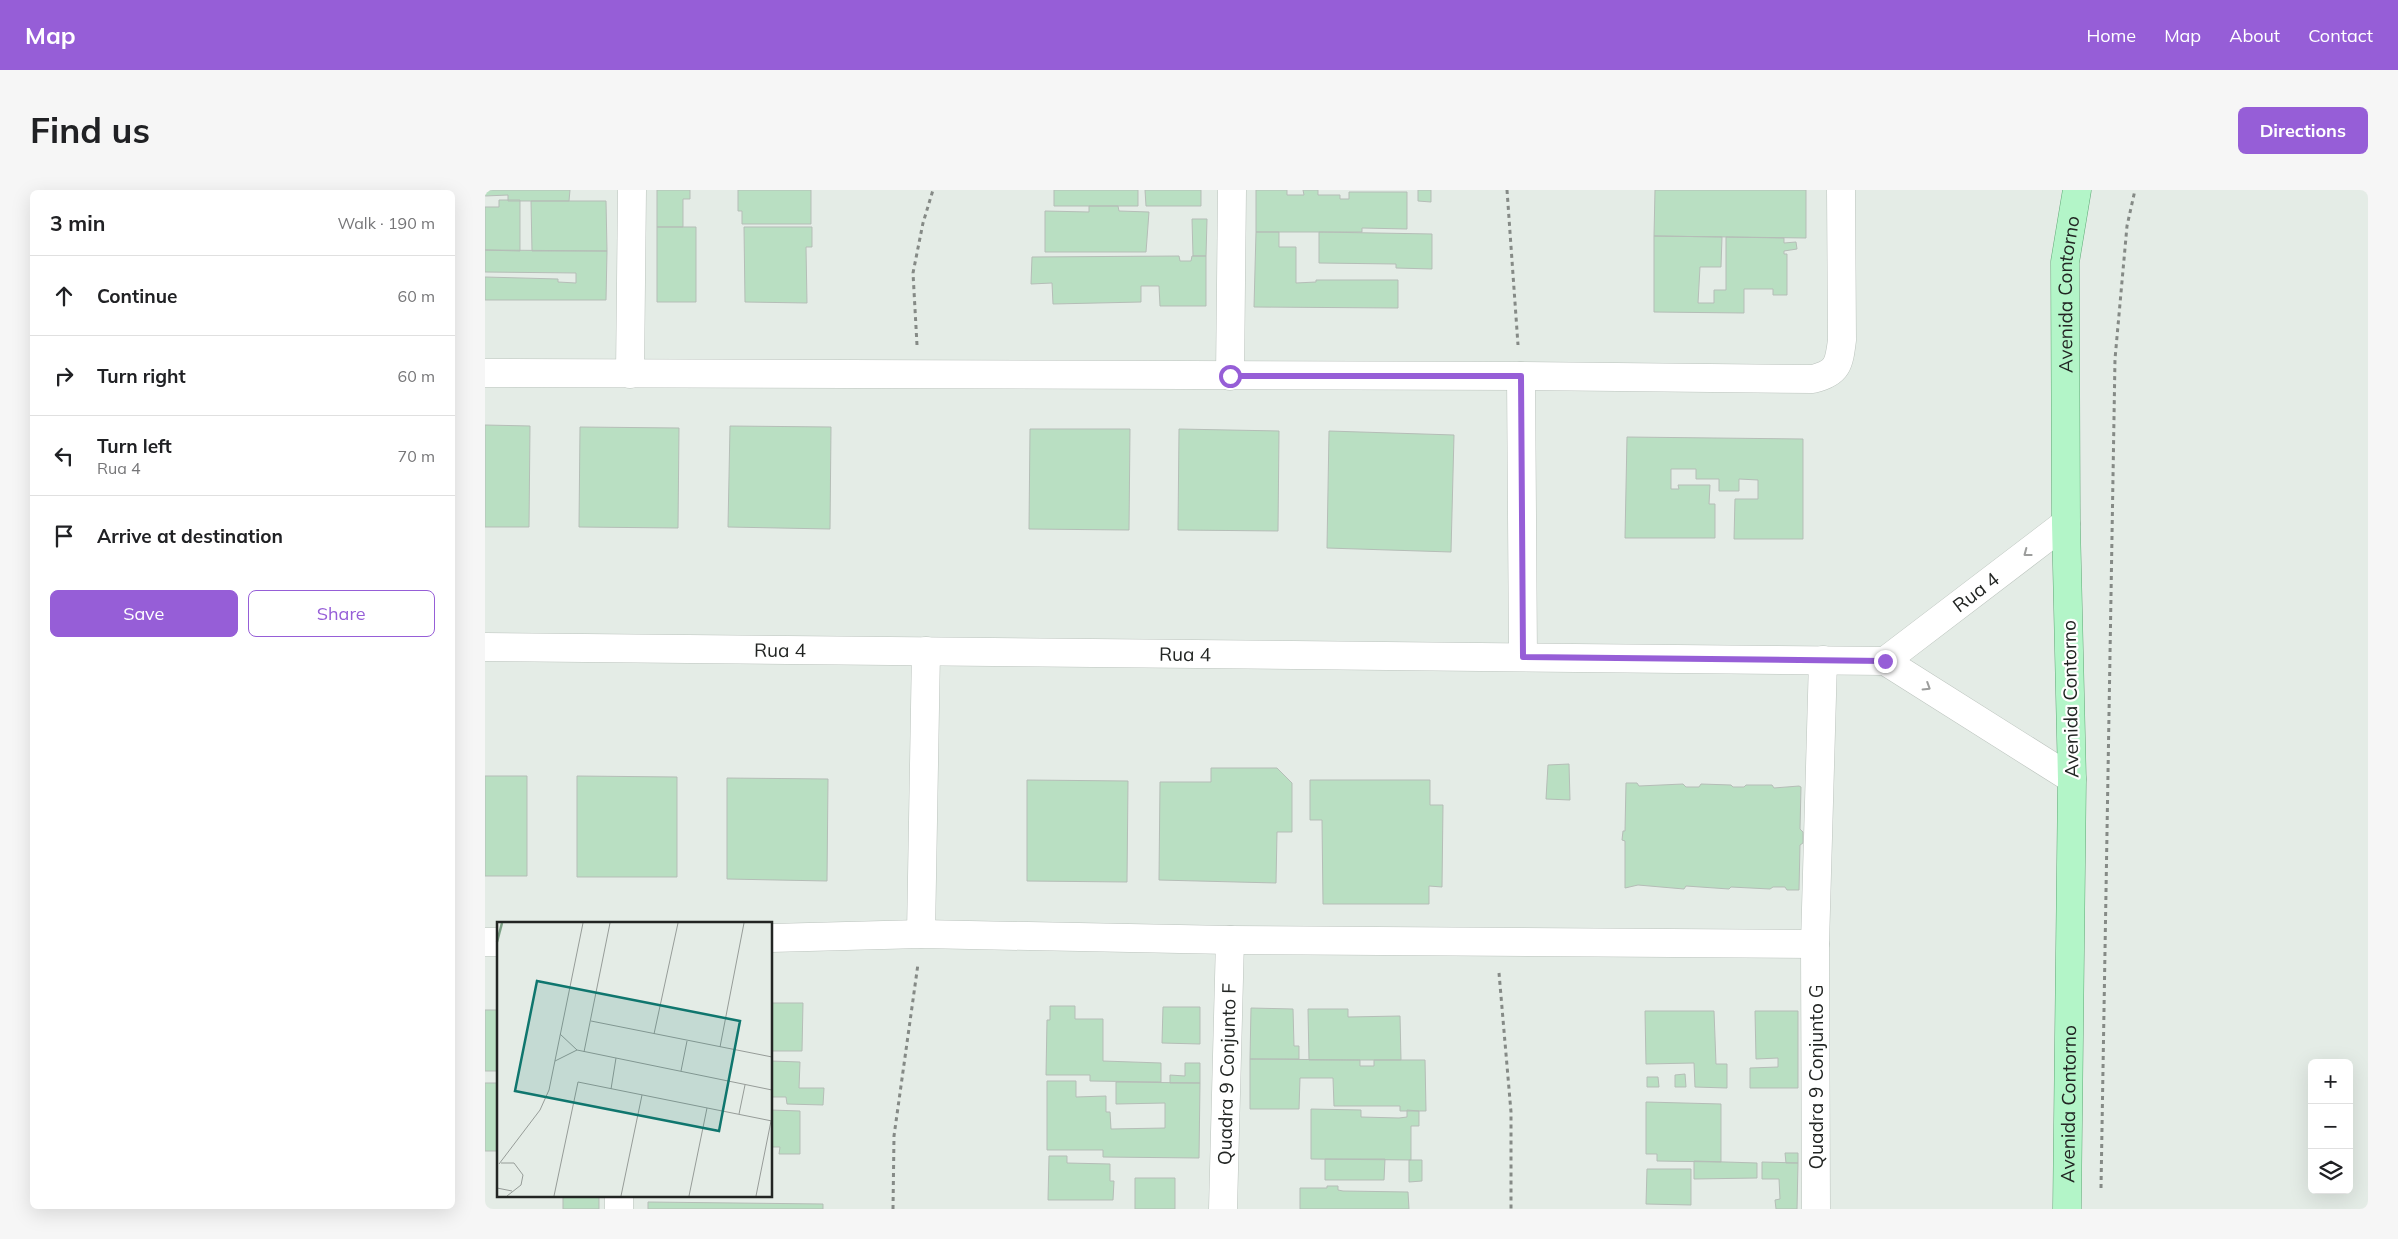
<!DOCTYPE html>
<meta charset="utf-8">
<style>
:root{--surface:#fff;--page:#f6f6f6;--text:#202124;--muted:#757577;--line:#e0e0e0;--accent:#965ed7}
body{margin:0;font-family:Mulish,sans-serif;background:var(--page);color:var(--text)}
.controls{position:absolute;right:15px;bottom:15px;display:grid;overflow:hidden;border-radius:8px;box-shadow:0 5px 20px #0002}
.controls button{width:45px;height:45px;display:grid;place-items:center;padding:0;border:0;border-bottom:1px solid var(--line);background:var(--surface);color:var(--text);font:25px sans-serif}
.stop{position:absolute;width:15px;height:15px;margin:-11px;border:4px solid #965ed7;border-radius:50%;background:#fff}
.stop.end{background:#965ed7;border-color:#fff;box-shadow:0 1px 5px #0008}
.list{margin:0;padding:0;list-style:none}
h2{display:flex;justify-content:space-between;align-items:center;height:65px;margin:0;padding:0 20px;font-size:21px}
h2 small{font-size:16px;font-weight:400;color:var(--muted)}
.list li{display:grid;grid-template-columns:32px 1fr auto;gap:15px;align-items:center;box-sizing:border-box;height:80px;padding:0 20px;border-top:1px solid var(--line)}
.list b{display:block;font-size:19px;white-space:nowrap}
.list p{margin:0;font-size:16px;white-space:nowrap;color:var(--muted)}
.list em{font-size:16px;font-style:normal;color:var(--muted)}
.actions{display:flex;gap:10px;padding:15px 20px}
.actions a{flex:1;padding:11px 0;border:1px solid var(--accent);border-radius:8px;text-align:center;font-size:18px;color:var(--accent)}
.actions .main{background:var(--accent);color:#fff}
.icon{flex:none;width:28px;height:28px;fill:none;stroke:currentColor;stroke-width:2;stroke-linecap:round;stroke-linejoin:round}
.map{position:relative;flex:none;width:1883px;height:1019px;overflow:hidden;border-radius:8px}
header{display:flex;align-items:center;gap:30px;box-sizing:border-box;height:70px;padding:0 25px;background:var(--accent);color:#fff}
header strong{font-size:24px}
nav{display:flex;gap:28px;margin-inline-start:auto;font-size:18px}
.intro{display:flex;align-items:center;justify-content:space-between;box-sizing:border-box;height:120px;padding:0 30px}
h1{margin:0;font-size:35px}
.button{padding:12px 22px;border-radius:8px;background:var(--accent);color:#fff;font-size:18px;font-weight:700}
main{display:flex;gap:30px;padding:0 30px}
aside{flex:1;background:var(--surface);border-radius:8px;box-shadow:0 5px 20px #0002}
.map>svg:first-child{display:block}
.building{fill:#b9dfc2;stroke:#b5bdb7}
.lines{fill:none;stroke-linecap:round;stroke-linejoin:round}
.minor-casing{stroke:#bbc3bd;stroke-width:29}
.major-casing{stroke:#60a877;stroke-width:29}
.path{stroke:#858a86;stroke-width:3;stroke-dasharray:4 4;stroke-linecap:butt}
.minor{stroke:#fff;stroke-width:28}
.major{stroke:#b3f5c8;stroke-width:28}
.oneway{stroke:#9c9d9c}
.route{stroke:#965ed7;stroke-width:6}
.labels{text-anchor:middle;dominant-baseline:central;stroke-width:4.5;stroke-linejoin:round;paint-order:stroke}
.street-label{font-size:19px;fill:#222523;stroke:#fff}
.inset-river{fill:none;stroke:#7ba084;stroke-width:2.5}
.inset-road{fill:none;stroke:#969c98;stroke-width:1}
.view{fill:#0f766e;fill-opacity:0.15;stroke:#0f766e;stroke-width:2.5}
.inset-edge{fill:none;stroke:#222523;stroke-width:2.5}
</style>
<header>
<strong>Map</strong>
<nav><a>Home</a><a>Map</a><a>About</a><a>Contact</a></nav>
</header>
<div class="intro"><h1>Find us</h1><a class="button">Directions</a></div>
<main>
<aside>
<h2>3 min<small>Walk · 190 m</small></h2>
<ul class="list">
<li><svg class="icon" aria-label="ahead" viewBox="0 0 24 24"><path d="M12 20V5M6 11l6-6 6 6"/></svg><div><b>Continue</b></div><em>60 m</em></li>
<li><svg class="icon" aria-label="right" viewBox="0 0 24 24"><path d="M7 20v-9h11M14 6l5 5-5 5"/></svg><div><b>Turn right</b></div><em>60 m</em></li>
<li><svg class="icon" aria-label="left" viewBox="0 0 24 24"><path d="M17 20v-9H6M10 6l-5 5 5 5"/></svg><div><b>Turn left</b><p>Rua 4</p></div><em>70 m</em></li>
<li><svg class="icon" aria-label="arrive" viewBox="0 0 24 24"><path d="M6 21V4h12l-3 4 3 4H6"/></svg><div><b>Arrive at destination</b></div></li>
</ul>
<div class="actions"><a class="main">Save</a><a>Share</a></div>
</aside>
<div class="map">
<svg width="1883" height="1019" viewBox="0 0 1883 1019">
<rect width="100%" height="100%" fill="#e4ece6"/>
<path class="building" d="M0 0H85L84 11H23V5L0 6Z
M172 0H205V9H198V37H172Z
M253 0H326V34H257V21H253Z
M569 0H653V16H569Z
M660 0H716V16H661Z
M771 0H802V5H819L818 0H833V5H855V9H864V2H922V39L877 38V42H771Z
M933 0H946V12L933 11Z
M1170 0H1321V48L1169 46Z
M14 10H35V61L0 60V17H14Z
M46 11H121L122 61H47Z
M604 16H633L634 21 664 22 661 62H560V21L604 22Z
M707 29H722L721 66H708Z
M172 37H211V112H172Z
M259 37H327V57H321L322 113 260 112Z
M771 42H794V57H811V93L831 92V90H913V118L769 117Z
M834 42 947 44V79L911 78V74L834 73Z
M1169 46 1237 47 1236 77H1215L1213 113H1229V100H1241V47L1299 48V53L1311 52 1312 59 1299 61V64H1302V105H1288V99H1259V123L1169 122Z
M0 60 122 61 121 110H0V87L73 89V92L91 93V83L0 82Z
M694 66 695 71H706L707 66H721V116H675L674 96H656V112L568 114 567 93 546 94 547 67Z
M0 235 45 236 44 337H0Z
M245 236 346 237 345 339 243 337Z
M95 237 194 238 193 338 94 337Z
M545 239H645L644 340 544 339Z
M694 239 794 241 793 341 693 340Z
M844 241 969 245 966 362 842 358Z
M1142 247 1318 249V349H1249L1250 309H1273V290L1254 289V301H1234V289H1211V279H1186V299H1194L1193 295H1225L1224 314H1230V348H1140Z
M1084 574 1085 610 1061 609 1063 575Z
M726 578H792L807 593V642H792L791 693 674 690 675 592H726Z
M0 586H42V686H0Z
M92 586 192 587V687H92Z
M242 588 343 589 342 691 242 689Z
M542 590 643 591 642 692 542 691Z
M825 590H945V615H958L957 697 944 696V714H838L837 630H825Z
M1141 593H1152L1154 596 1198 594 1201 597H1214L1216 594 1246 595 1248 597H1259L1261 595H1287L1289 598 1314 596 1316 597 1315 639 1318 642V653L1315 655 1314 700H1302L1300 697H1288L1285 699 1246 697 1244 699 1201 696 1199 699 1153 695 1140 698V651L1137 650 1138 641H1140Z
M286 813H318L317 861H286Z
M565 816H590V829H618V871L676 873V892L605 891V885H561L562 830H565Z
M678 817H715V854L677 853Z
M766 818 808 819 809 856H814V869H765Z
M823 819H863V827L915 826 916 870H824Z
M0 820H14V881H0Z
M1160 821H1229L1231 874H1242V898L1210 897 1209 873 1161 874Z
M1270 821H1313V898H1265V878L1293 877V868L1271 869Z
M765 869 875 870V876H889V870H940L941 921H915V916H849L848 888H815L814 919H765Z
M286 871 315 872 314 898H339L338 915 302 914 301 907H286Z
M700 873H715V893H685V885L700 886Z
M1200 884 1201 897H1190V885Z
M1162 887H1173L1174 897H1162Z
M562 891H591V907L621 906V922H625L626 939 680 938V913L631 914V892L715 893 714 968 618 967V960H562Z
M0 893H14V961H0Z
M1161 912 1236 914V972L1172 971V964H1161Z
M826 919 876 920V927L914 928 922 927V920L934 921V936H926V970L826 969Z
M286 920 315 921V964H294L295 957H286Z
M1300 963H1313V973H1301Z
M564 966H582V973L625 974V991H629L628 1010H563Z
M840 969H900L899 990H840Z
M924 970H937V991L924 992Z
M1209 971 1272 973V988L1209 989Z
M1277 972 1313 973 1312 1019H1291L1290 1010 1295 1009 1294 989H1277Z
M1162 979H1206V1015L1161 1014Z
M650 988H690V1019H650Z
M842 996H853V1000L858 1001 923 1002 924 1019H815V998H842Z
M78 1005H114V1019H78Z
M163 1012 338 1014V1019H163Z"/>
<g class="lines">
<g class="minor-casing">
<g id="minor">
<path d="M0 183 1036 186 1328 189C1353 183 1354 174 1357 150L1356 0"/>
<path d="M145 184 147 0"/>
<path d="M745 186 747 0"/>
<path d="M1036 186 1038 467"/>
<path id="s1" d="M0 457 1400 471 1587 589"/>
<path id="s2" d="M1400 471 1581 333"/>
<path d="M436 744 441 461"/>
<path d="M286 748 436 744 745 750 1330 754"/>
<path d="M0 752H14"/>
<path d="M134 1019V1005"/>
<path id="s3" d="M738 1019 745 750"/>
<path d="M1331 1019 1330 754 1338 470"/>
</g>
</g>
<g class="major-casing">
<g id="major">
<path id="s4" d="M1582 1019 1587 589 1581 333 1580 72 1592 0"/>
</g>
</g>
<path class="path" d="M1022 0 1033 155
M432 155 428 83 438 33 448 0
M1014 783 1026 922V1019
M1616 998 1630 169 1642 36 1650 0
M408 1019 409 946 433 774"/>
<use href="#minor" class="minor"/>
<use href="#major" class="major"/>
</g>
<defs><path id="oneway-chevron" d="M-2-3.5L2.5 0L-2 3.5" fill="none" stroke-width="1.6" stroke-linecap="round" stroke-linejoin="round" transform="scale(1.25)"/></defs>
<g class="oneway">
<use href="#oneway-chevron" transform="translate(1542 363) rotate(143)"/>
<use href="#oneway-chevron" transform="translate(1442 497) rotate(32)"/>
</g>
<g class="lines">
<path class="route" d="M745 186H1036L1038 467 1400 471"/>
</g>
<g class="labels">
<g class="street-label">
<text stroke="none"><textPath href="#s4" startOffset="915">Avenida Contorno</textPath></text>
<text stroke="none"><textPath href="#s2" startOffset="114">Rua 4</textPath></text>
<text stroke="none"><textPath href="#s1" startOffset="295">Rua 4</textPath></text>
<text stroke="none"><textPath href="#s1" startOffset="700">Rua 4</textPath></text>
<text transform="translate(1585 509) rotate(-91)">Avenida Contorno</text>
<text stroke="none"><textPath href="#s3" startOffset="135">Quadra 9 Conjunto F</textPath></text>
<text transform="translate(1331 887) rotate(-90)">Quadra 9 Conjunto G</text>
<text stroke="none"><textPath href="#s4" startOffset="105">Avenida Contorno</textPath></text>
</g>
</g>
<g transform="translate(12 732)">
<rect width="275" height="275" fill="#e4ece6"/>
<path class="inset-river" d="M0 20 5 1"/>
<path class="inset-road" d="M94 99 275 135M63 112 80 128 275 168M157 112 181 1M223 125 247 1M87 130 113 1M58 139 80 128M184 149 190 119M114 167 119 136M242 192 248 163M4 241H17L26 253 24 263 10 274M2 242 43 188 52 168 86 1M0 266 15 269M57 274 81 160 275 199M124 274 145 173M192 274 210 186M259 274 274 199"/>
<path class="view" d="M40 59 243 99 222 209 18 169Z"/>
<rect width="275" height="275" class="inset-edge"/>
</g>
</svg>
<div class="controls">
<button>+</button>
<button>−</button>
<button><svg class="icon" aria-label="layers" viewBox="0 0 24 24"><path d="M12 4l9 5-9 5-9-5zM3 14l9 5 9-5"/></svg></button>
</div>
<div class="stop" style="left:745px;top:186px"></div>
<div class="stop end" style="left:1400px;top:471px"></div>
</div>
</main>
